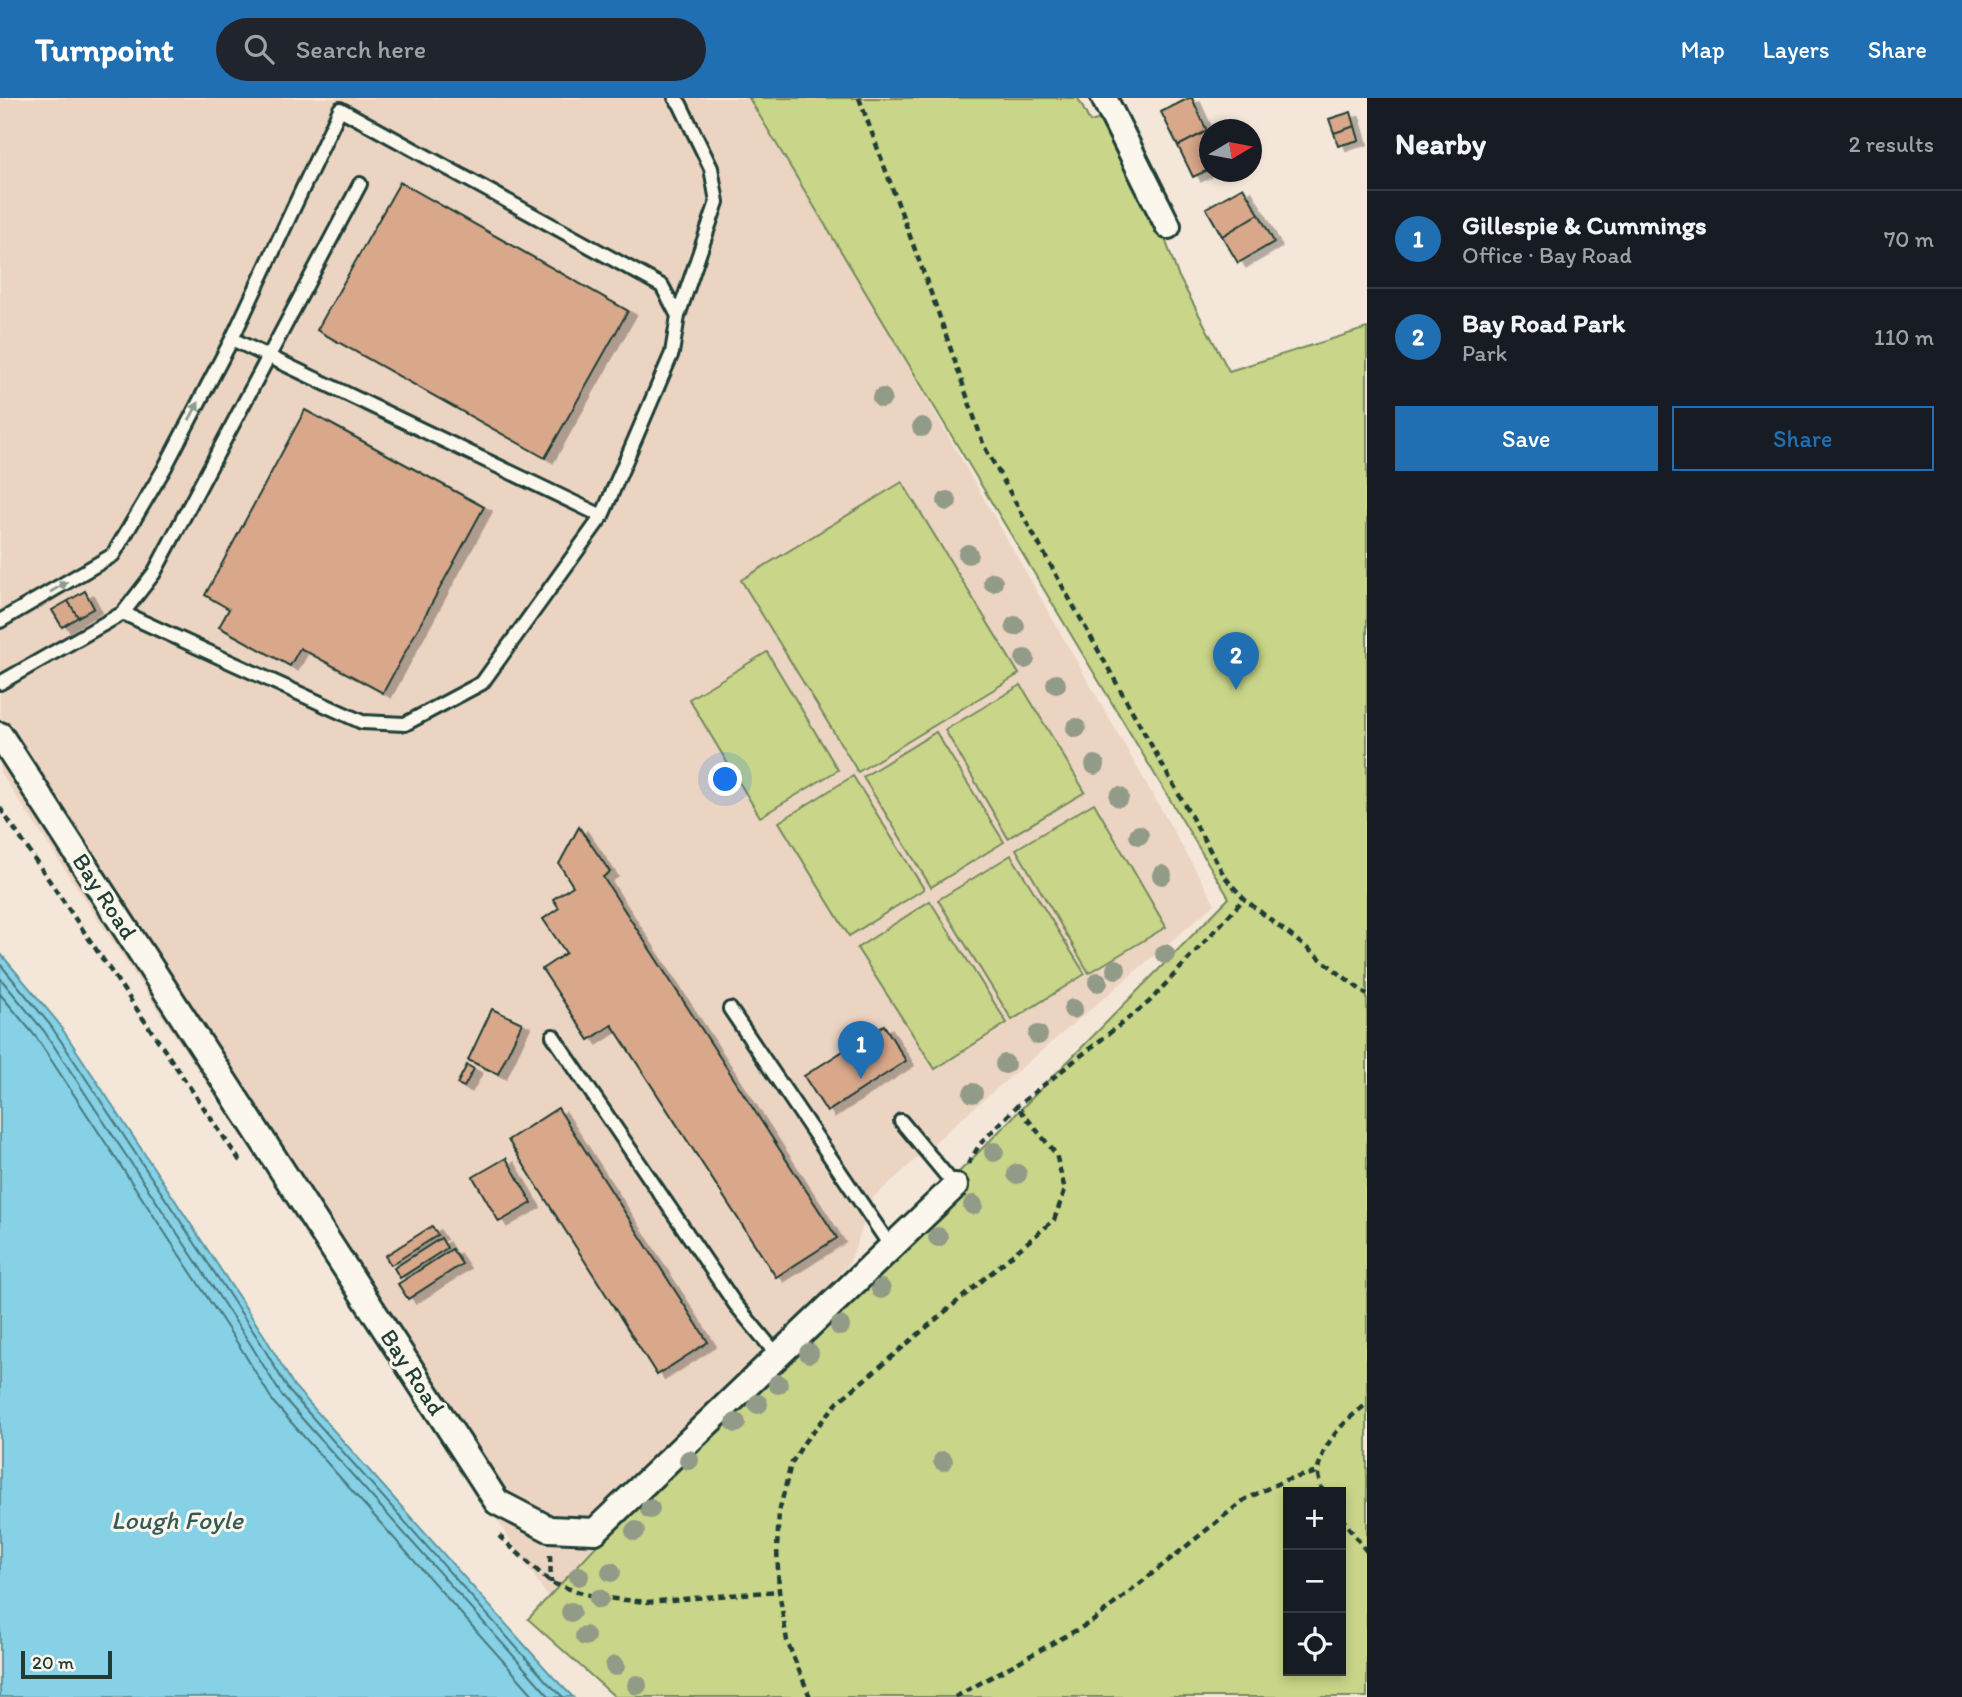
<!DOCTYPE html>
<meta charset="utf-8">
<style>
:root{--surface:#171b24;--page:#20242c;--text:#f1f3f6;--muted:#9ea1a6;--line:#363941;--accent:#1f6fb2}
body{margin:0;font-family:Itim,sans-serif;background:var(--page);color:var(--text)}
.controls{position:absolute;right:21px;bottom:21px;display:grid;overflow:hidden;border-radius:0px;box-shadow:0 4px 10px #0003}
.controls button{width:63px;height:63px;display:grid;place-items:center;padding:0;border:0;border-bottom:2px solid var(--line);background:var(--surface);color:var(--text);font:35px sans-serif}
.compass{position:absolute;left:1199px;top:21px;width:63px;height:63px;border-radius:50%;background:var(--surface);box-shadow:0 4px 10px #0003;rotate:80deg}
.scale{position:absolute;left:21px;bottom:18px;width:91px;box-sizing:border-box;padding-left:7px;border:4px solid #1f3d34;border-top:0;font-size:19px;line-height:24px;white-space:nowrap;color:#1f3d34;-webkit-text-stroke:5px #fbf7ec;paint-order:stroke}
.you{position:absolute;left:726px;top:682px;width:24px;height:24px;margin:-18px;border:5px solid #fff;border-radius:50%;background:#1a73e8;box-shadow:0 0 0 10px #1a73e833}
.badge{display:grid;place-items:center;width:46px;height:46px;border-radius:50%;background:var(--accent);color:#fff;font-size:23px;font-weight:700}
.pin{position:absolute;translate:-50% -58px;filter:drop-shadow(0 2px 4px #0008)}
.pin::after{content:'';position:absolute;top:37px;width:24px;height:21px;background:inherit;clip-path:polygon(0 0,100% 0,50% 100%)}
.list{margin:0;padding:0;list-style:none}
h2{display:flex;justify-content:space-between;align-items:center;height:91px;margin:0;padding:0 28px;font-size:30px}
h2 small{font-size:23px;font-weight:400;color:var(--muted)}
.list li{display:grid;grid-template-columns:46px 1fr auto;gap:21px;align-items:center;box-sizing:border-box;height:98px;padding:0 28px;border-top:2px solid var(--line)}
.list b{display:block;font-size:26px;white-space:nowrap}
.list p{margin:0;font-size:23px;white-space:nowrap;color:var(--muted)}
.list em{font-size:23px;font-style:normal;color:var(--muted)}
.actions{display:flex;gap:14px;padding:21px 28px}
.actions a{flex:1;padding:16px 0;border:2px solid var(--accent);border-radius:0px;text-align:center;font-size:24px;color:var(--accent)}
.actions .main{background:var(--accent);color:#fff}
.icon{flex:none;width:38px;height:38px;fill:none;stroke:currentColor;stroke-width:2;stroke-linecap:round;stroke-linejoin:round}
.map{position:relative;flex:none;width:1367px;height:1599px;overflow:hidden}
header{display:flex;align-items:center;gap:42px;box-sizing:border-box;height:98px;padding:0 35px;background:var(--accent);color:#fff}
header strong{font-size:33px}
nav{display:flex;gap:38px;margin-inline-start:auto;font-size:24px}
.search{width:490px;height:63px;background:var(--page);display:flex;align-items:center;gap:18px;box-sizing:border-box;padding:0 24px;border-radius:38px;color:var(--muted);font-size:26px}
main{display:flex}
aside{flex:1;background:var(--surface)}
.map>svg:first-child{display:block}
.built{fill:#ecd4c2}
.green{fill:#c9d588;stroke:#74895e;stroke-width:2;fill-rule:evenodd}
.water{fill:#86d1e6;stroke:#5d969f;stroke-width:2}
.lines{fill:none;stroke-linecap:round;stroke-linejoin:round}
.shore{stroke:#48787b;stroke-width:2}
.building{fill:#d9a88b;stroke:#1f3d34;stroke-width:2;filter:url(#shadow)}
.lane-casing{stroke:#1f3d34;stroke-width:18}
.street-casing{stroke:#1f3d34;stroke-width:30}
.path{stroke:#1f3d34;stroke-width:4.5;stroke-dasharray:7 5;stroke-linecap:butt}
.lane{stroke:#fbf7ec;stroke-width:12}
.street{stroke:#fbf7ec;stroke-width:24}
.tree{fill:#929a88}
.oneway{fill:#8d9a90}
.labels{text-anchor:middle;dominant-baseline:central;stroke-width:6;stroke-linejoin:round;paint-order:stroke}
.street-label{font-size:24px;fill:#1f3d34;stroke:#fbf7ec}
.water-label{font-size:26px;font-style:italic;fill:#345b58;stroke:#fbf7ec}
</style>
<header>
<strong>Turnpoint</strong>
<div class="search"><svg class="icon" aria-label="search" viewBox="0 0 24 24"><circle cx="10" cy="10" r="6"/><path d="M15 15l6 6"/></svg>Search here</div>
<nav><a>Map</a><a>Layers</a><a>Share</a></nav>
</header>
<main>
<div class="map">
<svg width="1367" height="1599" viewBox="0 0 1367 1599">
<defs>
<filter id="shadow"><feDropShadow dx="8" dy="4.5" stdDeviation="0" flood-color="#0004"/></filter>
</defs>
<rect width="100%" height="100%" fill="#f4e7d9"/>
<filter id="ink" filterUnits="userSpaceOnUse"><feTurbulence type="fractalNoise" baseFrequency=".0143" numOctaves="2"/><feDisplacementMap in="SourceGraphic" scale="14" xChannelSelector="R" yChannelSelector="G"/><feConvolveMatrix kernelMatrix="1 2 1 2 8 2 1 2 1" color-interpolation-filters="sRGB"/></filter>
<g filter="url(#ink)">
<path class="built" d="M0 0H749L885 227 1215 806 962 1020 873 1100 850 1164 548 1499 0 674Z"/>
<path class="green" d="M749 0H1078L1090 24 1120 15 1178 177 1229 273 1367 230V1599H615L528 1521 692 1345 1229 800ZM1288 1394H1341V1573H1288Z
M902 384 1019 576 858 674 741 482Z
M767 554 838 672 760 719 689 601Z
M1021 587 1085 694 1008 740 945 632Z
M936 634 1004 744 931 789 863 679Z
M853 678 924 791 849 838 779 724Z
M1094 705 1166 829 1089 875 1016 751Z
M1011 757 1085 876 1012 922 938 802Z
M930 803 1007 925 935 971 857 850Z"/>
<path class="water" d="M0 855 57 923 265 1239 294 1288 553 1579 573 1599H0Z"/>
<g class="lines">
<path class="shore" d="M0 866 51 928 259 1242 289 1293 547 1584 563 1599
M0 880 44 933 251 1247 282 1298 550 1599
M0 896 36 939 242 1252 274 1305 535 1599"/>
</g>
<path class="building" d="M1189 0H1192L1207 33 1178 48 1161 14Z
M1351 14 1355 28 1334 35 1329 21Z
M1355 28 1359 42 1338 48 1334 35Z
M1207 33 1210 38V71L1193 79 1178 48Z
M400 84 628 213 545 360 317 232Z
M1243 89 1259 116 1222 138 1206 110Z
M1259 116 1274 144 1238 165 1222 138Z
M305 312 484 409 383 595 300 550 290 568 219 529 229 511 205 497Z
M85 493 94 510 78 519 68 503Z
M68 503 78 519 62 529 52 512Z
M579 729 610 774 603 779 837 1140 776 1179 612 927 589 942 542 871 566 855 543 821 559 810 553 801 573 788 559 766Z
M492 911 522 925 498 976 468 962Z
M884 927 906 963 827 1014 804 978Z
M467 967 474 971 464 989 457 986Z
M558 1010 708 1244 657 1277 508 1042Z
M506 1060 532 1105 499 1124 473 1079Z
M432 1128 438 1137 391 1167 385 1158Z
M441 1140 447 1150 400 1180 394 1170Z
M452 1151 462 1166 408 1201 398 1186Z"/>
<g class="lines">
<g class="lane-casing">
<path id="lane" d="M675 0 680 6 711 70 717 104 678 218
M123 515 362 624 405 626 482 585 602 418 672 255 678 218 662 188 340 11 232 241
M0 523 113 457 164 371 232 241 602 418
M0 585 123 515 154 475 360 86
M730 911 891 1149
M553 938 735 1206 778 1258
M901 1023 955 1088"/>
</g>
<g class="street-casing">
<path id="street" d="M1104 0 1168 128
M0 637 497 1404 549 1431 595 1433 955 1088"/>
</g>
<path class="path" d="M859 0 938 214 984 348 1225 779 1244 801 1367 897
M0 710 242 1066
M968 1066 980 1046 1017 1008 1149 904 1244 801
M1323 1394C1321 1388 1317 1379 1318 1372 1323 1344 1345 1322 1367 1306
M1341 1419 1367 1454
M499 1438 551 1485 595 1499 647 1504 779 1493
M550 1457 551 1485
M810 1599 787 1543 779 1493 777 1451 779 1414 791 1366 805 1343 839 1303 1054 1122 1065 1092 1056 1056 1017 1008
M955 1599 1093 1523 1244 1402 1285 1382 1318 1374"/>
<use href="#lane" class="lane"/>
<use href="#street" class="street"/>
</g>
<g class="tree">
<circle cx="882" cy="300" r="10"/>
<circle cx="922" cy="329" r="10"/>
<circle cx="947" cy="403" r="10"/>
<circle cx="968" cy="456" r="10"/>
<circle cx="993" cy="484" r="10"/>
<circle cx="1015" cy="528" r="10"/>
<circle cx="1025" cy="561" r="10"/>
<circle cx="1056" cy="586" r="10"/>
<circle cx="1076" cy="630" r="10"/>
<circle cx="1095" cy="667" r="10"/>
<circle cx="1119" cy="699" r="10"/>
<circle cx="1139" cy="737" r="10"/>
<circle cx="1162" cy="777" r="10"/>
<circle cx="1165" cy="856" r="10"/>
<circle cx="1116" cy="871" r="10"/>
<circle cx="1098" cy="884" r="10"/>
<circle cx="1073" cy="911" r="10"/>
<circle cx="1038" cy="937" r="10"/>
<circle cx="1005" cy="966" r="10"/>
<circle cx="973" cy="995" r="10"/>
<circle cx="994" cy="1054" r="10"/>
<circle cx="1017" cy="1076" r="10"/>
<circle cx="973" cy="1107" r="10"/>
<circle cx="938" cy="1139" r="10"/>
<circle cx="881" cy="1191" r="10"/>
<circle cx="840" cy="1228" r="10"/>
<circle cx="809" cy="1255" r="10"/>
<circle cx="778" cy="1286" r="10"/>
<circle cx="758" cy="1306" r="10"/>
<circle cx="736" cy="1325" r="10"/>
<circle cx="689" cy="1362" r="10"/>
<circle cx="943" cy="1363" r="10"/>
<circle cx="650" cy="1411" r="10"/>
<circle cx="635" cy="1433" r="10"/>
<circle cx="611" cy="1474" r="10"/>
<circle cx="579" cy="1478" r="10"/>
<circle cx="599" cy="1501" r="10"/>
<circle cx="571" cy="1514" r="10"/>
<circle cx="585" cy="1538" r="10"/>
<circle cx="615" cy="1568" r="10"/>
<circle cx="637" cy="1587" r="10"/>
</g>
<defs><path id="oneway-solid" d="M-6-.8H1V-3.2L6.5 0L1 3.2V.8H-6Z" transform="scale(1.75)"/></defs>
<g class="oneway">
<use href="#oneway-solid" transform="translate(194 313) rotate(-62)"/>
<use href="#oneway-solid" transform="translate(59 489) rotate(-30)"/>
</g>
</g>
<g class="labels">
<g class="street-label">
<text transform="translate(105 798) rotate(57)">Bay Road</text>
<text transform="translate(413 1274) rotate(57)">Bay Road</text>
</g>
<g class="water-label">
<text x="177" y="1422">Lough Foyle</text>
</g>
</g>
</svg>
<div class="controls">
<button>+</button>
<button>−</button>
<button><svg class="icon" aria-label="locate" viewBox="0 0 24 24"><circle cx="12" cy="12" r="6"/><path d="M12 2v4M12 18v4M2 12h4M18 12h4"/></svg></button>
</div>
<svg class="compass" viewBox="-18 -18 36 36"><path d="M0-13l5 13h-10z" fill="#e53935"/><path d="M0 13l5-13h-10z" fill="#9ea1a6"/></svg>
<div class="scale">20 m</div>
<div class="you"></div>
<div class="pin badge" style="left:861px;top:981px">1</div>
<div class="pin badge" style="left:1236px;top:592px">2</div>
</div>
<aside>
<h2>Nearby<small>2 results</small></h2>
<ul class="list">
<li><span class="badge">1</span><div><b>Gillespie &amp; Cummings</b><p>Office · Bay Road</p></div><em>70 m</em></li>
<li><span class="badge">2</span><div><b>Bay Road Park</b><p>Park</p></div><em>110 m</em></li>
</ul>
<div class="actions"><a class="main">Save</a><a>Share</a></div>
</aside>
</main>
